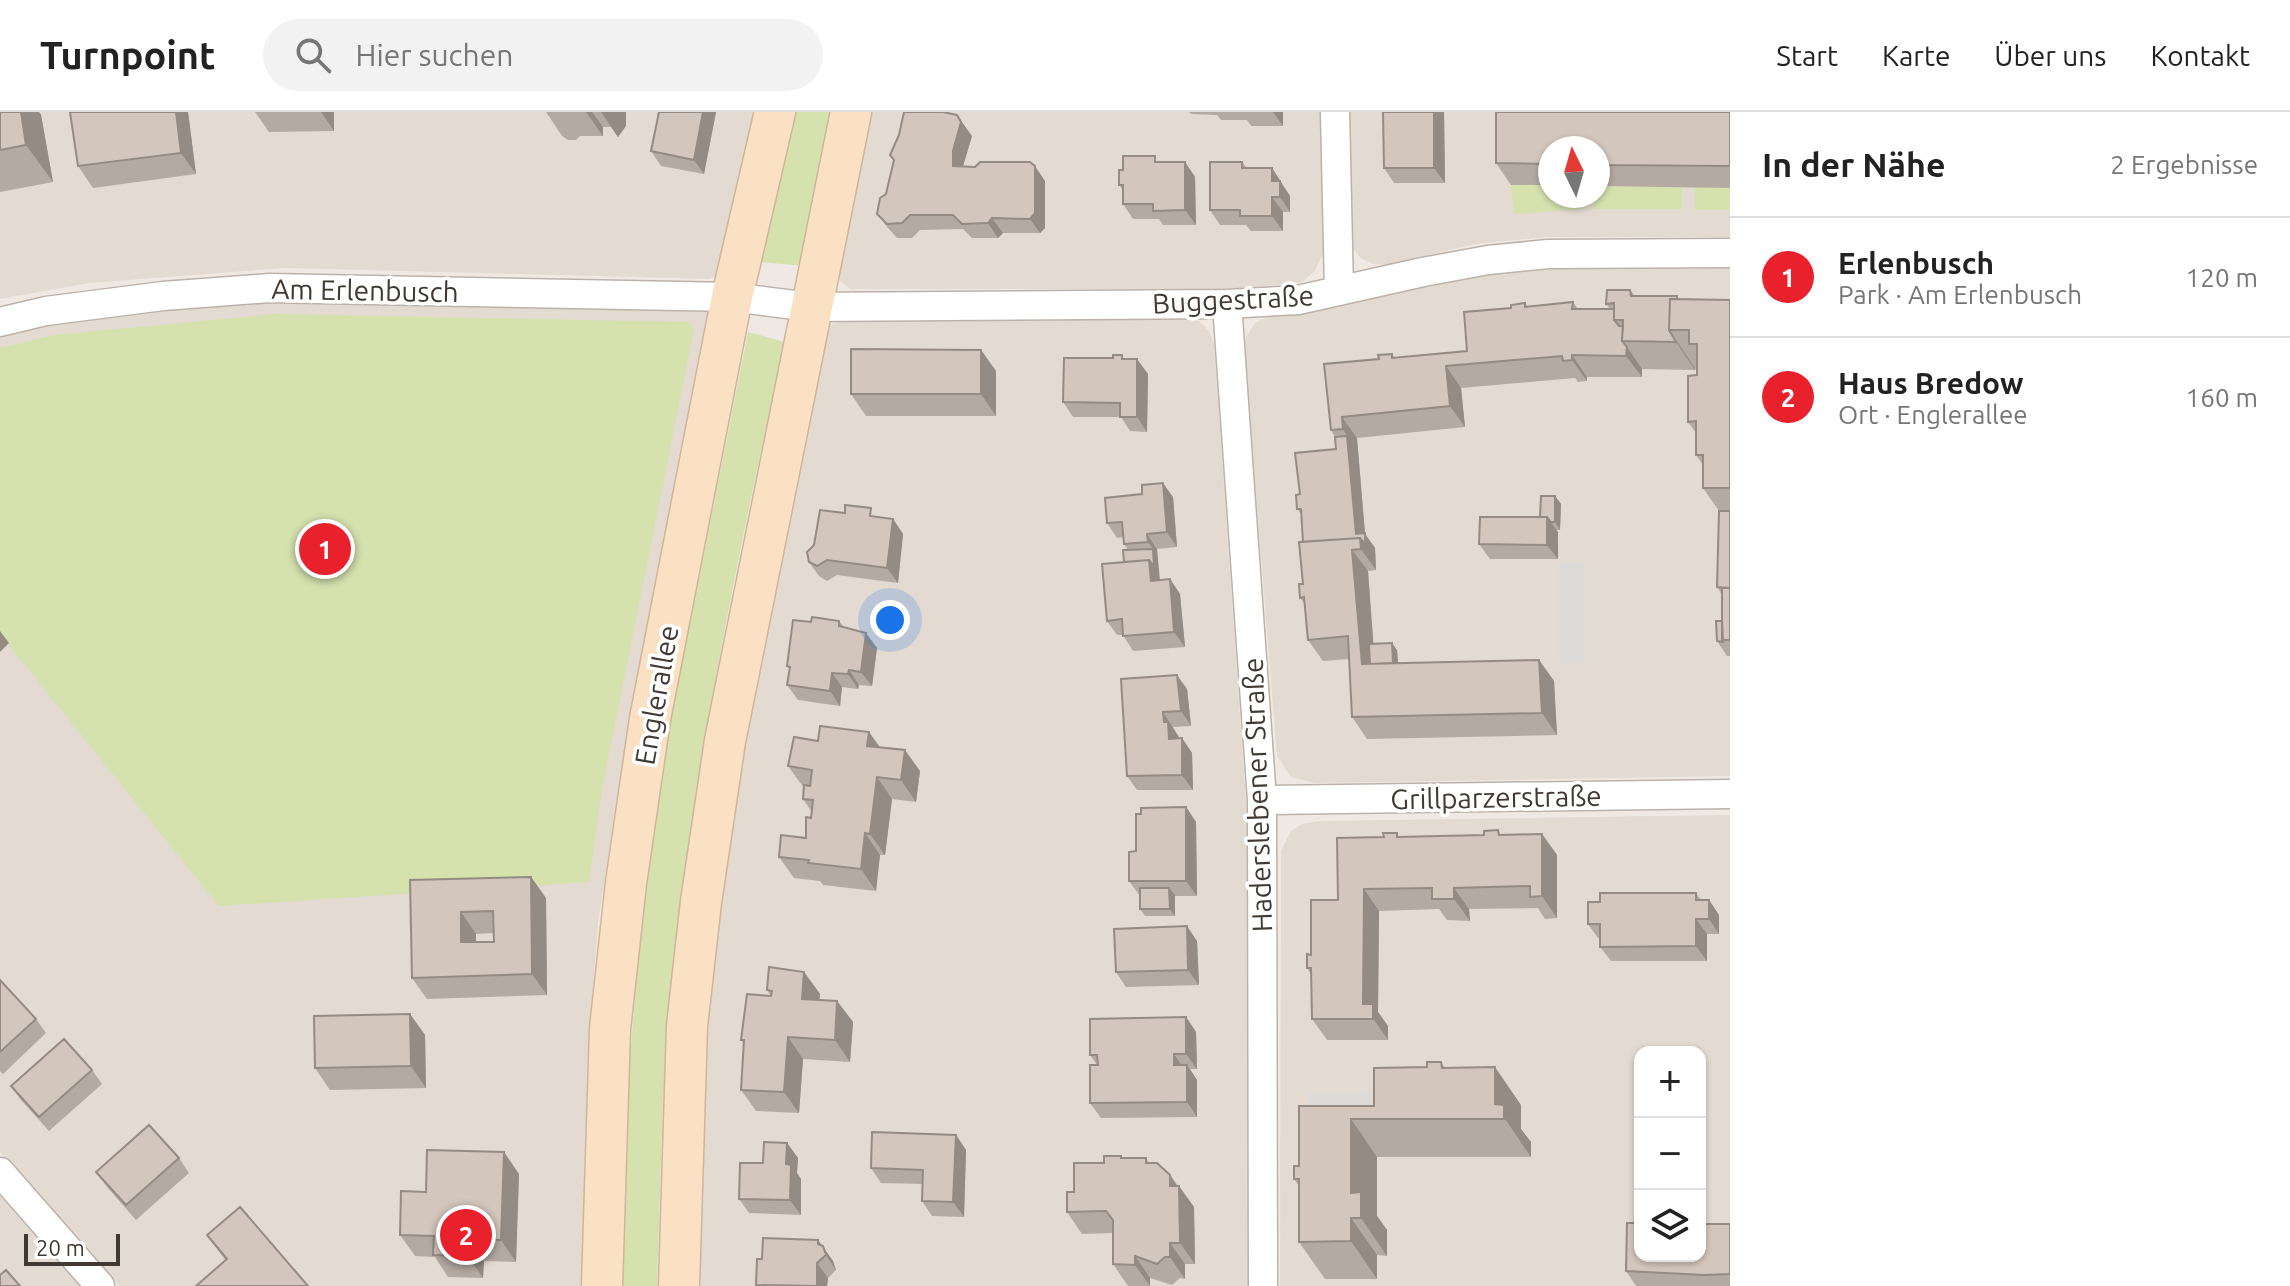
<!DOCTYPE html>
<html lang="de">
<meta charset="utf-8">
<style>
:root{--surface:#fff;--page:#f2f2f2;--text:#222;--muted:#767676;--line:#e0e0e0;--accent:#e8212d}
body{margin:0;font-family:Ubuntu,sans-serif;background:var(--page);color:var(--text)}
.controls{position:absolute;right:24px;bottom:24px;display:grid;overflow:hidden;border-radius:16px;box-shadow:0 2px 6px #0004}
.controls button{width:72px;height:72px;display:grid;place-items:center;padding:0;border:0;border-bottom:2px solid var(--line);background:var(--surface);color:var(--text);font:40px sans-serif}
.compass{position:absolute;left:1538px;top:24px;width:72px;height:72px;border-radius:50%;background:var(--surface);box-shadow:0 2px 6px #0004;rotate:355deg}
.scale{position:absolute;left:24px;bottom:20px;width:96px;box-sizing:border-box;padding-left:8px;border:4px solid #413934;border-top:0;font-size:22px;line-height:28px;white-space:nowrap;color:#413934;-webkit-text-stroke:6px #fff;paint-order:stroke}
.you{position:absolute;left:890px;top:508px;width:28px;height:28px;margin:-20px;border:6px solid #fff;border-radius:50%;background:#1a73e8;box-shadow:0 0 0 12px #1a73e833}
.badge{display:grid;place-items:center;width:52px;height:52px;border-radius:50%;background:var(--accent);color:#fff;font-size:26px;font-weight:700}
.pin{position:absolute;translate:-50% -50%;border:4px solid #fff;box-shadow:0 2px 8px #0006}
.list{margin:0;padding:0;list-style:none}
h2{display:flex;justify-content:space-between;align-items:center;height:104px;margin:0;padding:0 32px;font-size:34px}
h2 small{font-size:26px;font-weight:400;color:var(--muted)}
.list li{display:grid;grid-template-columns:52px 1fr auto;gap:24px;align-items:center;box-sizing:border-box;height:120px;padding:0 32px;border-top:2px solid var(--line)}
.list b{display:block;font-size:30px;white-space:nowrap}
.list p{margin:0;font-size:26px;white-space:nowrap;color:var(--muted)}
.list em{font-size:26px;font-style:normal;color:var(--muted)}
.icon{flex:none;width:44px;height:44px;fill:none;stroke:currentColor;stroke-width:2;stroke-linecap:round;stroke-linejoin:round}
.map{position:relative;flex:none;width:1730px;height:1174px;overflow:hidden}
header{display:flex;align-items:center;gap:48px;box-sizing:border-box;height:112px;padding:0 40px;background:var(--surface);border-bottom:2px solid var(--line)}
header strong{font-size:38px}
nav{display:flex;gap:44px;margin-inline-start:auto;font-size:28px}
.search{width:560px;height:72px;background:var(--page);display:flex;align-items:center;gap:20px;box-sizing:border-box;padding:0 28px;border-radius:44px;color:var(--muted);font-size:30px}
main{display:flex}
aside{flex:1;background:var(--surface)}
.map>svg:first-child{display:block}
.residential{fill:#e3dad1;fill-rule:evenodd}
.green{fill:#d5e2ae}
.parking{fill:#dedad8}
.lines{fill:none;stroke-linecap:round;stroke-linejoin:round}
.street-casing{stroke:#bdb2a9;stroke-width:31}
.secondary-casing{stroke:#d0b598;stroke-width:43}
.street{stroke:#fff;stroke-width:28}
.secondary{stroke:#fae1c3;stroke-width:40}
.wall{fill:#b5aaa2;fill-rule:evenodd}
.shaded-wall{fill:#948b84}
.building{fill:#d3c6bc;stroke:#948b84;stroke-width:2;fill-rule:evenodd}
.labels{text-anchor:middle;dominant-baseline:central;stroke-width:7;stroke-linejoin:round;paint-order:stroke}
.street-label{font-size:28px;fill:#413934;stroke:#fff}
</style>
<header>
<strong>Turnpoint</strong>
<div class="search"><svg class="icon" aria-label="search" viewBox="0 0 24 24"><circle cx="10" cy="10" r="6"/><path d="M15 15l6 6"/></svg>Hier suchen</div>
<nav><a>Start</a><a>Karte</a><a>Über uns</a><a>Kontakt</a></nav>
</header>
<main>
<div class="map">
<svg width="1730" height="1174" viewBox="0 0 1730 1174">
<rect width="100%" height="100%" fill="#f0e9e3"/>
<path class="residential" d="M0 0H763L725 160 709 167 285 156 89 171 0 187Z
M866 0H1324L1323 141 1315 159 1302 170 1237 177H850L838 167Z
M1348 0H1730V125H1546L1475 132 1387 153 1373 152 1361 146 1353 137 1349 122ZM1550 36H1598V84H1550Z
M1730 155V664L1314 671 1291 665 1277 644 1244 233 1246 225 1255 211 1271 203 1354 191 1448 169 1495 161 1539 156Z
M272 186 709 200 713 215 618 677 598 812 587 952 583 1174H119L0 1040V221L49 209Z
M848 208H1190L1199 209 1209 219 1214 231 1247 705 1250 1174H697L704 901 735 676 825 214Z
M1730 703V1174H1280L1281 739 1291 719 1302 712 1319 709ZM1640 940H1700V1144H1640Z
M0 1083 80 1174H0Z"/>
<path class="green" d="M792 0H836L803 154 759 150Z
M1511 73H1550V84H1584L1585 97 1514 102Z
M1598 74 1682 75V97H1593V84H1598Z
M1695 75 1730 76V98H1695Z
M276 202 688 210 694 217 603 671 589 770 219 794 0 522V236L54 223Z
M748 220 785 230C740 430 699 632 675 836 662 948 661 1061 657 1174H621L629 958 641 812 659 668Z"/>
<path class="parking" d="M1585 450V551H1558V451Z
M1308 980H1391V1011H1308Z"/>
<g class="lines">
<g class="street-casing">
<path id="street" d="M1335 0 1339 179
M1227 192 1262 688 1263 1174
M0 210 46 199 163 184 270 176 732 185 810 195 1227 192 1298 188 1423 160 1488 148 1548 142 1730 141
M1262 688 1730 682
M0 1060 100 1174"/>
</g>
<g class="secondary-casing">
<path id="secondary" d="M602 1174 610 917 626 771 650 607 732 185 775 0
M679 1174 687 914 701 790 725 629 851 0"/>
</g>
<use href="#street" class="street"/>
<use href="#secondary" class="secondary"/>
</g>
<path class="wall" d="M0 0H39L41 3 53 70 0 80Z
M188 0 196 62 93 76 78 54Z
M255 0H334V19L269 20Z
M546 0H626V14L618 25 611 15H603V24H580L576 28H568L562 24Z
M716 0 704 62 661 54 651 39Z
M1189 0H1283V14H1251L1247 8H1221L1217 3 1191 2Z
M1444 0 1445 71H1394L1384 56Z
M1496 0H1730V76L1598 74V36H1550V73H1511L1496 51Z
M972 24 963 54 1045 69V116L1040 121H1003L998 126H972L963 117 920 118 912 126H897L888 116 877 102Z
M1159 50H1185L1195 65 1196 113H1163L1159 107H1133L1123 92V78L1119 73 1123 58Z
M1242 50 1247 56H1272L1282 71V73L1290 84V100H1283V119H1251L1246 113H1220L1210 98Z
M1630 178 1635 184H1677L1679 187 1730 188V544H1727L1717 529 1722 509V483L1717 475 1719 399 1703 376V353L1696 343V321L1688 310 1697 263V256L1695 258 1642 257V265H1587V269L1578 270 1575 266 1461 276 1465 315 1357 326 1365 422 1375 436 1376 458 1368 459 1373 531 1397 538 1398 551 1539 548 1554 569 1557 623 1367 627 1352 605 1349 547 1323 549 1308 528 1304 491 1300 486 1303 472V430L1301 402 1297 397 1300 382 1336 337 1335 325 1331 318 1379 247 1392 242 1395 246 1467 239 1511 196 1525 191 1527 194 1573 190 1578 197H1610L1606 192Z
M981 238 996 259V304H866L851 282Z
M1122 243 1124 247 1148 262 1147 320 1130 319 1121 305H1073L1063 290 1113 246Z
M1555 384 1561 392 1560 418H1556L1558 420V447H1490L1479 432 1540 405Z
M1173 385 1177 435 1157 437 1160 468 1170 467 1180 482 1185 535 1133 539 1123 523H1117L1107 509 1128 438 1124 432V425L1117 426 1107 411Z
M877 405 893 407 903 422 898 471 837 463 827 469 819 464 809 450Z
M839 509 844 515 877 536 872 574 859 573 858 577 842 575 840 594 798 588 787 573 790 558 787 554 811 510Z
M1121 567 1187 577 1191 614 1173 615 1174 618 1179 626H1182L1192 641 1193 678H1137L1127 664Z
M818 629 880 635 920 659 916 690 892 687 885 743H880L876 779 823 773 820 769 794 766 779 745 806 726 812 700 803 687 804 676 788 654Z
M1186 695 1196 710 1197 784H1175V804H1145L1140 797V784L1129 769 1136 739 1141 702Z
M1498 718 1501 723 1542 722 1557 743V806L1545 807 1538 796 1469 797 1470 809 1447 808 1439 797 1379 799 1378 900 1388 914V928H1327L1312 907 1311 862 1307 856 1311 843 1338 788 1384 725 1484 723Z
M531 765 546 786 547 883 427 887 412 866 410 768ZM494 821V830H476V822Z
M1696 781 1701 788H1709L1719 803V822H1707V849H1611L1600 835V826H1598L1588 812 1600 790Z
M1197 829 1199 873 1126 875 1116 860Z
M804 860 820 882 819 888 837 889 853 910 850 950 803 947 799 1001 756 999 741 978 744 932 741 928 771 884 767 878Z
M0 868 36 907 46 921 3 962 0 959Z
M410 902 425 923 426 976 330 978 315 956Z
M1186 905 1196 920 1197 957H1190L1197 968V1005L1101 1006 1090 991 1097 953 1090 943Z
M1441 950 1445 956 1521 993V1017L1531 1030V1045H1377V1104L1387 1118V1144L1377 1143V1167H1325L1299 1130V1074L1294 1067 1299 1054V994H1374L1427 955Z
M92 958 102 972 49 1019 21 988 11 974Z
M956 1023 966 1038 964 1105 932 1104 922 1089 923 1072 881 1071 871 1056Z
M787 1031 798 1046 797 1061 801 1067V1103L749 1101 739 1087 763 1051Z
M179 1046 189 1061 136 1108 107 1075 96 1060Z
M1123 1046H1146L1149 1051 1170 1063 1194 1095 1195 1152H1185V1167L1180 1166 1172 1173 1150 1166V1174H1128L1113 1152V1121L1082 1122 1067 1100 1074 1080 1104 1051Z
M519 1062 516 1150 484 1149 483 1166 448 1165 435 1145 415 1144 400 1123 426 1080Z
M1730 1112V1174H1636L1626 1159Z
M207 1123 308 1174 226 1149Z
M818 1128 833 1149 836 1158 828 1166 827 1174H757L762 1147Z"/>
<path class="shaded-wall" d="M21 0H39L41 3 53 70 26 33Z
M176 0H188L196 62 181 41Z
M321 0H334V19Z
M586 0H592L603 15V24Z
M601 0H626V14L618 25Z
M703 0H716L704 62 694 48Z
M1273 0H1283V14Z
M1434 0H1444L1445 71 1434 56Z
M957 3 972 24 963 54H953V39Z
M1185 50 1195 65 1196 113 1185 98Z
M1035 54 1045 69V116L1040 121 1030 107Z
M1272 56 1290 84V100L1280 85 1272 69Z
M1272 85 1283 100V119L1272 104Z
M992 106 1003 121 998 126 988 111Z
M1676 228 1695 256V258L1676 230Z
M1627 235 1642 257V265L1626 244Z
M981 238 996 259V304L981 282Z
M1572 243 1587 265V269L1572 248Z
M1137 247 1148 262 1147 320 1137 305Z
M1446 254 1461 276 1465 315 1450 294Z
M1342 305 1357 326 1365 422 1375 436 1376 458 1361 437 1356 422 1347 324 1343 317Z
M1163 371 1173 385 1177 435 1167 420Z
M1555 384 1561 392 1560 418 1555 410Z
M1547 405 1558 420V447L1547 433Z
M893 407 903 422 898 471 887 456Z
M1147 422 1157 437 1161 484 1151 469 1149 448 1153 437 1148 430Z
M1352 438 1368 459 1376 566 1362 552Z
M1170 467 1180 482 1185 535 1174 520Z
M0 519 9 531 0 540Z
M866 521 877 536 872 574 861 560Z
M1392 531 1397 538 1400 573 1394 565Z
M1539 548 1554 569 1557 623 1542 601Z
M849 558 859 573 858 577 848 562Z
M832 561 842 575 840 594 830 579Z
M1177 563 1187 577 1191 614 1181 599Z
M1163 600 1179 625 1180 641 1169 627 1164 610Z
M869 620 884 641 867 634Z
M1182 626 1192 641 1193 678 1182 663Z
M905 638 920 659 916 690 901 668Z
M877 665 892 687 885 743 870 722Z
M1186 695 1196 710 1197 784 1186 769Z
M865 721 880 743 876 779 861 757Z
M1542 722 1557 743V806L1542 784Z
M531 765 546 786 547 883 532 862Z
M1169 776 1175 783V804L1170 797Z
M1454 776 1469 797 1470 809 1454 787Z
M1364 777 1379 799 1378 900 1388 914V928L1363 892Z
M1709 788 1719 803V822L1709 807Z
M461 800 476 822V852L461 830Z
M1696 807 1707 822V849L1696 834Z
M1187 814 1197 829 1199 873 1188 858Z
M804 860 820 882 817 908 802 887Z
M837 889 853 910 850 950 835 928Z
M410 902 425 923 426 976 411 954Z
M1186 905 1196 920 1197 957 1186 942Z
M788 925 803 947 799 1001 784 980Z
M1174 942 1184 957 1174 953Z
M1187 953 1197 968V1005L1187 990Z
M1495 955 1521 993V1017L1531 1030V1045L1495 992Z
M1351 1007 1377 1045V1104L1387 1118V1144L1361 1106 1351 1081Z
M956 1023 966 1038 964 1105 953 1090Z
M787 1031 798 1046 797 1061 801 1067V1103L790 1088 786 1052Z
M504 1040 519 1062 516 1150 501 1128Z
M1170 1063 1179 1077V1074L1194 1095 1195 1152 1180 1131 1170 1074Z
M1351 1106 1377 1143V1167L1351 1129Z
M469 1127 484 1149 483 1166 468 1144Z
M818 1128 833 1149 836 1158 818 1132Z
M1170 1131 1185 1152V1167L1170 1145Z
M1135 1144 1150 1166V1174L1135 1153Z
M817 1151 828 1166 827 1174H816Z"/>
<path class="building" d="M0 0H21L26 33 0 38Z
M70 0H176L181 41 78 54Z
M659 0H703L694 48 651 39Z
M904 0H943L957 3 961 10 953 39V54L975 55 980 50H1030L1035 54V101L1030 107 992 106 988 111 962 112 953 103H910L902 111 887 112 877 102 880 86 886 82 894 48 890 43 899 23Z
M1383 0H1434V56H1384Z
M1496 0H1730V54L1598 53V36H1550V52L1496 51Z
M1123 44H1155V50H1185V98L1153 99V92H1123V73H1119V58H1123Z
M1210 50H1242V56H1272V69H1280V85H1272V104H1240V98H1210Z
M1607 178H1630L1631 184H1677V187H1670L1669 218 1676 230 1622 229 1623 208H1614V191L1606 192Z
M1670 187 1730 188V376H1703V343H1696V309L1688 310V264L1697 263V232H1689V218H1669Z
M1573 190 1572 197H1614V208L1619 214H1623L1622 229 1627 235 1626 244 1572 243V248L1563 249 1562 244 1446 254 1450 294 1342 305 1343 317 1331 318 1324 252 1379 247 1378 243 1392 242V246L1467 239 1464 200 1511 196V193L1525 191V195Z
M851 237 981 238V282H851Z
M1113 243H1122V247H1137V305H1120V291L1063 290 1064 246H1113Z
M1347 324 1356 422 1365 421V432L1360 426 1303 430 1301 397H1297L1296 383 1300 382 1295 341 1336 337 1335 325Z
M1163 371 1167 420 1147 422 1148 430 1124 432 1122 410 1107 411 1105 386 1142 382V373Z
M1541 384H1555V410H1551L1547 405H1540Z
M845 393 871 396 870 404 893 407 887 456 827 448 817 454 809 450 807 440 814 433 820 398 845 401Z
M1719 399H1730V476L1717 475Z
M1480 405H1547V433L1479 432Z
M1360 426 1361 437 1352 438 1362 552 1539 548 1542 601 1352 605 1348 524 1308 528 1304 485 1300 486 1299 472H1303L1299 430Z
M1153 437 1154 455 1149 448 1124 450 1123 438Z
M1149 448 1151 469 1170 467 1174 520 1123 524 1122 507 1107 509 1102 452Z
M1722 476H1730V528H1722Z
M812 505 839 509V514L866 521 861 560 849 558 848 562 832 561 830 579 787 573 790 555 787 554 793 508 811 510Z
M1716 509H1722L1723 530 1717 529Z
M1392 531 1393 551 1370 552 1369 532Z
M1177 563 1181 599 1163 600 1164 610H1168L1169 627 1182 626V663L1127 664 1121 567Z
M820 614 869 620 867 634 905 638 901 668 877 665 870 722 865 721 861 757 808 751 809 748 779 745 781 723 806 726V705L811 706 813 688 803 687 804 673 810 674 812 658 788 654 794 625 818 629Z
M1186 695V769H1129V740L1136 739V702H1141V696Z
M1498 718 1499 723 1542 722V784L1530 785V774L1454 776V787H1432V776L1364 777 1363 892H1373V907H1312L1311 856H1307V842L1311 843V788H1338L1337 726 1384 725 1383 721H1397V725L1484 723V719Z
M531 765 532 862 412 866 410 768ZM493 799 494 830H461V800Z
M1140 776H1169L1170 797H1140Z
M1600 781H1696V788H1709V807H1696V834L1600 835V812H1588V790H1600Z
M1187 814 1188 858 1116 860 1114 817Z
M769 855 804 860 802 887 837 889 835 928 788 925 784 980 741 978 744 928H741L747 882 771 884 772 879 767 878Z
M0 868 36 907 0 940Z
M410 902 411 954 315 956 314 904Z
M1186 905V942H1174V953H1187V990L1090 991V953H1098L1097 943H1090V907Z
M64 927 92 958 39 1005 11 974Z
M1427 950H1441L1442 956 1495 955V992L1504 993V1007H1351V1081L1361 1080V1106H1351V1129L1299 1130V1067H1294V1054H1299V994H1374V956L1427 955Z
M149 1013 179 1046 126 1093 96 1060Z
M872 1020 956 1023 953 1090 922 1089 923 1058 871 1056Z
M764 1030 787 1031 786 1052 791 1053 790 1088 739 1087 740 1051H763Z
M427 1038 504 1040 501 1128 469 1127 468 1144 433 1143 434 1124 400 1123 401 1079 426 1080Z
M1104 1044H1121V1046H1146V1051H1157L1170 1063V1074H1179L1180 1131H1170V1145H1165L1157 1152 1135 1144V1153L1113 1152V1108L1106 1099 1067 1100V1080H1074V1051H1104Z
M240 1095 308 1174H196L227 1147 207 1123Z
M1627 1111H1640V1144H1700V1112H1730V1162L1704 1163 1626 1159Z
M763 1126 818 1128V1132L823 1134 826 1143 817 1151V1174L756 1173 757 1147H762Z
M6 1158 20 1174H0V1163Z"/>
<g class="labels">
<g class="street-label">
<text transform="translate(365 178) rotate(1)">Am Erlenbusch</text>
<text transform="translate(1233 187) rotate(-3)">Buggestraße</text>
<text transform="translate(656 583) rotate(-80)">Englerallee</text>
<text transform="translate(1257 683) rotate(-92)">Haderslebener Straße</text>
<text transform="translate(1496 685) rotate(-1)">Grillparzerstraße</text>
</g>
</g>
</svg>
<div class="controls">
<button>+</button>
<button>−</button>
<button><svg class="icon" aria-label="layers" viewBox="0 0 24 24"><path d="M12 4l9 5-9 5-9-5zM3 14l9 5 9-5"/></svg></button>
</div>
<svg class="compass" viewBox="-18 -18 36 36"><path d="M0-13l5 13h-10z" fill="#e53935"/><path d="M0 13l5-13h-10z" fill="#767676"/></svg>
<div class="scale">20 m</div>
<div class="you"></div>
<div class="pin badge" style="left:325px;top:437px">1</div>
<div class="pin badge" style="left:466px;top:1123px">2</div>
</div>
<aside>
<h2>In der Nähe<small>2 Ergebnisse</small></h2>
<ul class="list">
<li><span class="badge">1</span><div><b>Erlenbusch</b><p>Park · Am Erlenbusch</p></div><em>120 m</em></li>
<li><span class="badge">2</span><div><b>Haus Bredow</b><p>Ort · Englerallee</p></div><em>160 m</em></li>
</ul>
</aside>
</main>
